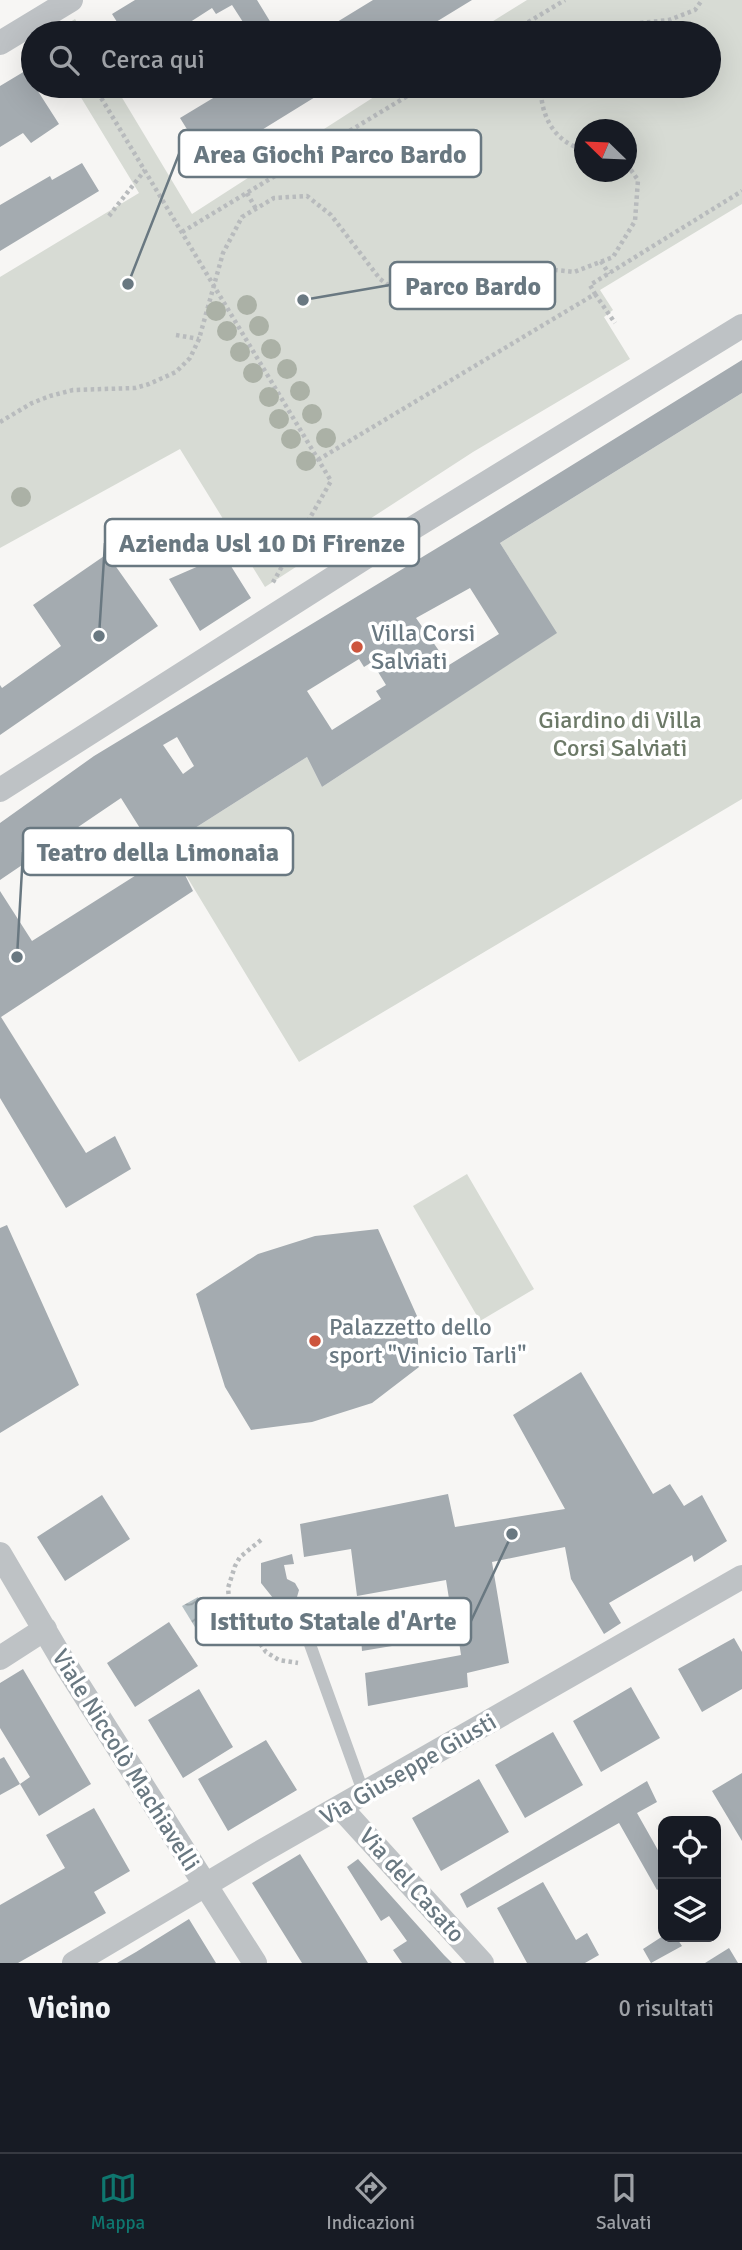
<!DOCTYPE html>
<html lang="it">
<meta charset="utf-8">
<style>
:root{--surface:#171b24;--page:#242831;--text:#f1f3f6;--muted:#9ea1a6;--line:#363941;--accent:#0f766e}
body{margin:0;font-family:Signika,sans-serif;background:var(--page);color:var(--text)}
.controls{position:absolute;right:21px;bottom:21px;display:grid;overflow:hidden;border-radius:14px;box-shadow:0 7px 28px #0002}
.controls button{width:63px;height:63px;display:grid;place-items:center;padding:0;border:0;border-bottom:2px solid var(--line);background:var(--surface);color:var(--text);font:35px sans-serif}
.compass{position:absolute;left:574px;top:119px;width:63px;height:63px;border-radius:50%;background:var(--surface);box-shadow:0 7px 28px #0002;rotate:293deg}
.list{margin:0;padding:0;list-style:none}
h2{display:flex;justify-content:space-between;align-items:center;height:91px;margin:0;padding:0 28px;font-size:30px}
h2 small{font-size:23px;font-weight:400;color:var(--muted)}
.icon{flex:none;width:38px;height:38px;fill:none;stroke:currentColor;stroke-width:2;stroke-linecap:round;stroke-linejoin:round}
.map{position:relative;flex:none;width:742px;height:1963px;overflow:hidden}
.search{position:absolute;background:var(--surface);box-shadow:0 7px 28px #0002;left:21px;right:21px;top:21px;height:77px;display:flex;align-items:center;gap:18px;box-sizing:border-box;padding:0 24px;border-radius:38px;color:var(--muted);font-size:26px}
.sheet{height:189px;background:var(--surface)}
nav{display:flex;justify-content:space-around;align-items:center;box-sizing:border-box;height:98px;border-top:2px solid var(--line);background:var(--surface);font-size:19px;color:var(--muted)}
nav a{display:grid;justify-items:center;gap:4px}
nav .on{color:var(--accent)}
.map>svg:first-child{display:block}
.green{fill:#d7dbd4;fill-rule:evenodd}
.water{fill:url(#water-waves)}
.building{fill:#a4abb0;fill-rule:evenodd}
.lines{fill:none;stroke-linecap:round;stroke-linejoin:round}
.path{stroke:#b8bbbd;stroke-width:4.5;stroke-dasharray:3.5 3.5;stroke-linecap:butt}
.lane{stroke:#bec2c5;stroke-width:12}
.street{stroke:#bec2c5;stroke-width:24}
.tree{fill:#abb1a6}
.poi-dot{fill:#cd553d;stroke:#fff;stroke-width:2.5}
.labels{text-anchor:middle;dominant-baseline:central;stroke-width:7;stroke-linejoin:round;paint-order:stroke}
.poi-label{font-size:24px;fill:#697881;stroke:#fff;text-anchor:start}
.park-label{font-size:24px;fill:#6c7967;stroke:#fff}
.street-label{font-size:24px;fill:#697881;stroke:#fff}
.leader{fill:none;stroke:#697881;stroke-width:2.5}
.callout-dot{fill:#697881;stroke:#fff;stroke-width:2.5}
.callout{fill:#fff;stroke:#697881;stroke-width:2.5}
.callout-label{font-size:26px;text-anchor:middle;font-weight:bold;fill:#697881}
</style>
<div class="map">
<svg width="742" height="1963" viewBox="0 0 742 1963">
<defs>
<pattern id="water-waves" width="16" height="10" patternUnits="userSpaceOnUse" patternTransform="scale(1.75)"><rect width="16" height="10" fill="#b5c0c4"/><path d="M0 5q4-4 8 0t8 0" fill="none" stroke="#97a1a5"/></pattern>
</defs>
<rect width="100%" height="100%" fill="#f7f6f4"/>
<path class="green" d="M527 0H742V204L600 290 613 310 604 317 630 359 473 452 265 587 180 449 0 548V277L139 193 74 86H115L192 214 391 86H709V33H474ZM584 130H626V172H584Z
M75 19 84 33H53Z
M742 393V799L299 1062 181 867 207 850 195 828 307 757 322 787 556 633 500 543Z
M467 1174 534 1289 480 1321 413 1206Z"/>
<path class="water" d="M198 1597 214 1622 198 1632 182 1606Z"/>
<path class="building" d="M135 0H257L271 23 250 33 232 5 216 14 212 8 184 26 187 33H124L112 14Z
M373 0H472L418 33H319Z
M25 71 59 124 31 143 23 133 0 147V86Z
M233 86H333L208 163 180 118Z
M82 163 99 191 0 251V205L50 176 52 180Z
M742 360V393L500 543 557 633 322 787 307 757 195 828 208 850 181 867 193 891 1 1017 86 1153 115 1136 131 1169 66 1208 0 1098V891L32 941 160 860 121 798 0 880V823L94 756 485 519ZM470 588 499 634 449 665 416 618ZM359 659 364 667 372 662 386 685 376 691 381 699 332 730 307 691ZM177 737 194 766 183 774 163 745Z
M107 554 158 626 0 735V685L2 688 61 646 33 605Z
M224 555 251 598 200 631 169 579Z
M7 1225 79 1385 0 1433V1228Z
M378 1229 417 1316 419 1367 372 1403 312 1422 251 1430 225 1387 196 1294 258 1254 315 1236Z
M581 1372 653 1494 670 1484 684 1506 702 1495 727 1541 694 1562 692 1555 609 1603 621 1623 604 1634 571 1579 565 1547 492 1562 509 1663 467 1673 468 1687 368 1706 365 1673 461 1655 458 1635 362 1651 360 1625 450 1605 446 1580 357 1596 351 1549 304 1557 300 1524 448 1494 455 1527 565 1509 513 1415Z
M102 1495 130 1539 65 1581 37 1537Z
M292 1554 294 1564 284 1565 287 1579 295 1583 299 1590 295 1604 287 1608 277 1603 261 1583V1563Z
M169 1622 198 1666 135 1707 107 1663Z
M734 1638 742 1652V1689L702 1712 678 1669Z
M23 1669 91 1784 39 1816 20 1784 30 1777 0 1728V1683Z
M631 1687 660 1738 601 1772 573 1721Z
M199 1689 233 1747 183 1778 148 1720Z
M553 1732 583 1785 525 1818 495 1765Z
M266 1740 297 1790 228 1831 198 1779Z
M4 1757 20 1784 0 1795V1759Z
M742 1773V1841L712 1791Z
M479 1779 509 1832 441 1871 412 1818Z
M647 1781 657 1802 637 1813 663 1859V1886L657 1890 619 1823 467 1908 460 1894Z
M94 1808 130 1871 94 1892 106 1913 18 1963H0V1905L65 1868 46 1835Z
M300 1854 368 1963H302L252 1883Z
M358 1859 444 1955 452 1963H402L393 1950 407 1941 389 1916 381 1921 347 1867Z
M543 1882 576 1940 587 1933 599 1955 585 1963H527L497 1908Z
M189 1919 216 1963H117L136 1952Z
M663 1936 676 1937 682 1946 651 1963 643 1949Z
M729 1948 738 1963H705Z"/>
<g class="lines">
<path class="path" d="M510 33 565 0
M585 33 630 24 669 20 695 10 702 0
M94 86 331 481 272 584
M541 86C540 115 554 142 584 150
M247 193 256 209
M109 216 145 170
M182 232 424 86
M601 261 609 274
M595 294 615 323
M176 335 199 339
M0 422 32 403 50 396 73 390 135 388 149 384 176 372 190 358 199 339 223 253 242 217 274 198 307 196 331 215 380 279 406 298H433L471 274 502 264 574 272 613 257 635 221 638 180 626 163
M306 467 595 294 590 285 742 191
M261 1540 240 1557 235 1566 228 1588 229 1599 266 1652 279 1660 298 1663"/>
<path class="lane" d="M307 1636 364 1794"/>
<path class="street" d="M0 43 71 0
M0 790 377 550 742 326
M0 1554 60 1656 255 1963
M0 1658 45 1629
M341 1808 482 1963
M74 1963 259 1853 742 1577"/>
</g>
<g class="tree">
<circle cx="247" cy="305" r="10"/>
<circle cx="216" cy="311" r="10"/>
<circle cx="259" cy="326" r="10"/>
<circle cx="227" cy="331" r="10"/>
<circle cx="271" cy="349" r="10"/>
<circle cx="240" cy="352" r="10"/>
<circle cx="287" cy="369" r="10"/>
<circle cx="253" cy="373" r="10"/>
<circle cx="300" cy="391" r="10"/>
<circle cx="269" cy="397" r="10"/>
<circle cx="312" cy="414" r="10"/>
<circle cx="279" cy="419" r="10"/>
<circle cx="326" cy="438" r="10"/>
<circle cx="291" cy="439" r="10"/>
<circle cx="306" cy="461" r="10"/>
<circle cx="21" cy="497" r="10"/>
</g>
<g class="poi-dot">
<circle cx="357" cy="647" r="7"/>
<circle cx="315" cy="1341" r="7"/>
</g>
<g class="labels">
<g class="poi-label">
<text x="371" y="633">Villa Corsi<tspan x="371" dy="28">Salviati</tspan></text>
<text x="329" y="1327">Palazzetto dello<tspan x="329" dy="28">sport "Vinicio Tarli"</tspan></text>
</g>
<g class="park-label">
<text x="620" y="720">Giardino di Villa<tspan x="620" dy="28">Corsi Salviati</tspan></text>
</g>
<g class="street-label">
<text transform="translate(126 1760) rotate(58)">Viale Niccolò Machiavelli</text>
<text transform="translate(408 1769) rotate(-30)">Via Giuseppe Giusti</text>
<text transform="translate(412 1885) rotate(48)">Via del Casato</text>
</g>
</g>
<path class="leader" d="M128 284L179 154M303 300L390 285M99 636L105 543M17 957L23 852M512 1534L471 1621"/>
<g class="callout-dot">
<circle cx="128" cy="284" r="7"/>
<circle cx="303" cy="300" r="7"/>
<circle cx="99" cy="636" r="7"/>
<circle cx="17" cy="957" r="7"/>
<circle cx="512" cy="1534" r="7"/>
</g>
<g class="callout">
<rect x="179" y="130" width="302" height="47" rx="7"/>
<rect x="390" y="262" width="165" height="47" rx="7"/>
<rect x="105" y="519" width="314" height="47" rx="7"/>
<rect x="23" y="828" width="270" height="47" rx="7"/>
<rect x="196" y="1598" width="275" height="47" rx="7"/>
</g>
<g class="callout-label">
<text x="330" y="163">Area Giochi Parco Bardo</text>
<text x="473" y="295">Parco Bardo</text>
<text x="262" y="552">Azienda Usl 10 Di Firenze</text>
<text x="158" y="861">Teatro della Limonaia</text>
<text x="333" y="1630">Istituto Statale d'Arte</text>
</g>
</svg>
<div class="controls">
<button><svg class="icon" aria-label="locate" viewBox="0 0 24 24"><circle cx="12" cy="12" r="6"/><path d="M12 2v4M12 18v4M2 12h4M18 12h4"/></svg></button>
<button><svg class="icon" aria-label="layers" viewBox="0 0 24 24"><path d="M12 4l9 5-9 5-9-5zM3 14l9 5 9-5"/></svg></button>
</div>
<svg class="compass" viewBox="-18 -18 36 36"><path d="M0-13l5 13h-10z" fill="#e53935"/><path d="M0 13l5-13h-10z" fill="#9ea1a6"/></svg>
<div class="search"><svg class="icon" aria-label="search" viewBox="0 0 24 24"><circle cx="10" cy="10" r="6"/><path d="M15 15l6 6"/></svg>Cerca qui</div>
</div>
<section class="sheet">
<h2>Vicino<small>0 risultati</small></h2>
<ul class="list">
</ul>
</section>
<nav>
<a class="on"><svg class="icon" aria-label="map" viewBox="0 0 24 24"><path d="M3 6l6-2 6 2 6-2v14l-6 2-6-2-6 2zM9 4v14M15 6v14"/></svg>Mappa</a>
<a><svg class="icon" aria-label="directions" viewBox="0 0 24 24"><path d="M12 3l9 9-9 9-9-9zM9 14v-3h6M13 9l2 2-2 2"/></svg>Indicazioni</a>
<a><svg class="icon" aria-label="saved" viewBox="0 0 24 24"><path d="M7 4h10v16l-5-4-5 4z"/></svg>Salvati</a>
</nav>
